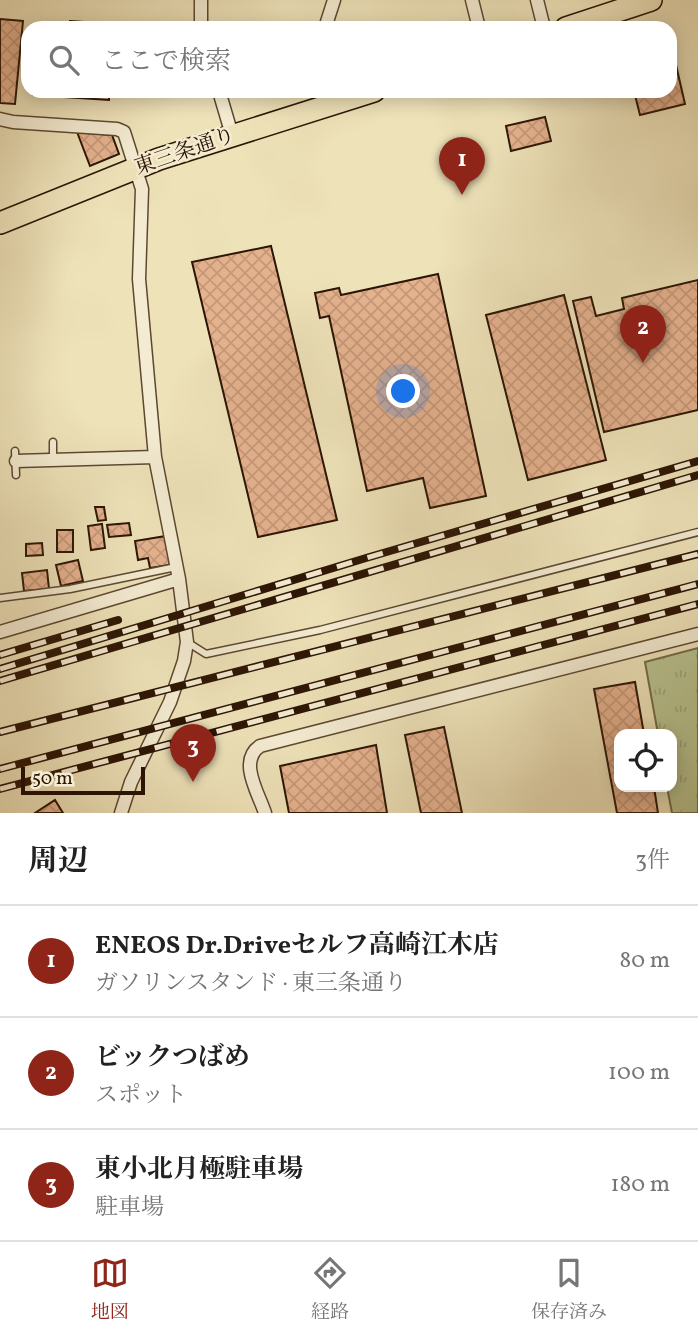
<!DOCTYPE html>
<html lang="ja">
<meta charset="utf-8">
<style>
:root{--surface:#fff;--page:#f2f2f2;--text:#222;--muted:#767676;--line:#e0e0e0;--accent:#8f2418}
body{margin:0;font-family:Vollkorn,"Noto Serif JP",serif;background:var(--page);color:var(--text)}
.controls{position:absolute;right:21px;bottom:21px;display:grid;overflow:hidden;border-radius:14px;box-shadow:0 4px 18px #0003}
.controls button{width:63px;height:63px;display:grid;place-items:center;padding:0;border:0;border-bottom:2px solid var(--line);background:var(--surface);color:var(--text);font:35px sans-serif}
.scale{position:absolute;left:21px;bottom:18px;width:124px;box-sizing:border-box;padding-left:7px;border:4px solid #2c1504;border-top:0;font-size:19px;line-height:24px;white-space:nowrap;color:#2c1504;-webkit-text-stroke:5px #f4ecd2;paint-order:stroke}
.you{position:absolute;left:404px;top:392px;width:24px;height:24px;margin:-18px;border:5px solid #fff;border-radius:50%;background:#1a73e8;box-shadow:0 0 0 10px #1a73e833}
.badge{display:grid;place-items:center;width:46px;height:46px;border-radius:50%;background:var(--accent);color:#fff;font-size:23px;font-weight:700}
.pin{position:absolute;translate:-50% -58px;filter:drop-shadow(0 2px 4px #0008)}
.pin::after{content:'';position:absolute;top:37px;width:24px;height:21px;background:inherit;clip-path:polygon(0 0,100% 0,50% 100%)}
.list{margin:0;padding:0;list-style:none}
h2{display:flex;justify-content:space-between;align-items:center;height:91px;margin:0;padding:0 28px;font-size:30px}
h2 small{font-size:23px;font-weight:400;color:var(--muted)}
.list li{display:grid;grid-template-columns:46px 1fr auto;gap:21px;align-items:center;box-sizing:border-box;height:112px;padding:0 28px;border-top:2px solid var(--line)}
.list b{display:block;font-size:26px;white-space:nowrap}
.list p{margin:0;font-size:23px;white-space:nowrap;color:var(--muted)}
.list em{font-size:23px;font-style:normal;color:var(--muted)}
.icon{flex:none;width:38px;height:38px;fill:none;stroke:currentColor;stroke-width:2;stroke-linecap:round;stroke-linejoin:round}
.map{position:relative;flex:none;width:698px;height:813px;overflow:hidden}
.search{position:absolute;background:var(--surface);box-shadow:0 4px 18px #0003;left:21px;right:21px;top:21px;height:77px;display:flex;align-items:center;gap:18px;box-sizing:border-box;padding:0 24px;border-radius:21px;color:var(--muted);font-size:26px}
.sheet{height:427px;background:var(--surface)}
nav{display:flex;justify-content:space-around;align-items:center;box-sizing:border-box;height:98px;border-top:2px solid var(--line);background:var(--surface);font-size:19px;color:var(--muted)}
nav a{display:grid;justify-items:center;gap:4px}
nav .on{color:var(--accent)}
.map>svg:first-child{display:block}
.park{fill:url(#park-tufts);stroke:#726c4a;stroke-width:2}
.building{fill:url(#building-cross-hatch);stroke:#2c1504;stroke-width:2}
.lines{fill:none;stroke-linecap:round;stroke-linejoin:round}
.service-casing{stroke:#5c4831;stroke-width:9}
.minor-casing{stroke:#5c4831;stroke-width:15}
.primary-casing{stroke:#2c1504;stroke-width:24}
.service{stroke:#f4ecd2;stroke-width:6}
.minor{stroke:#f4ecd2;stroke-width:12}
.primary{stroke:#eee2b9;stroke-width:21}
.rail-casing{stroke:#2c1504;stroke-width:8}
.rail{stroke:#f4ecd2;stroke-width:5;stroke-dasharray:16;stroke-linecap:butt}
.labels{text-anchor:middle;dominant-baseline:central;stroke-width:5;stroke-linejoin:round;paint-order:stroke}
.street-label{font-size:21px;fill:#2c1504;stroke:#f4ecd2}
</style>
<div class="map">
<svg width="698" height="813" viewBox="0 0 698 813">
<defs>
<pattern id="park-tufts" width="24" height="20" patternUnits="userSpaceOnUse" patternTransform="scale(1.75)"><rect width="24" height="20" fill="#b8c390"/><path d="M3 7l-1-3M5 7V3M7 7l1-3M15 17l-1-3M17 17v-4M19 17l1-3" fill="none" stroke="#9ea77b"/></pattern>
<pattern id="building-cross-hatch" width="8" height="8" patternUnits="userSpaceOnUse" patternTransform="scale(1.75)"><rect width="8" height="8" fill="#e5b28e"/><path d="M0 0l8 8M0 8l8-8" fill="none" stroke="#c59879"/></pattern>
</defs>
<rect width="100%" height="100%" fill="#eee2b9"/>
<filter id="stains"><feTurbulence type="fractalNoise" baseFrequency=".00286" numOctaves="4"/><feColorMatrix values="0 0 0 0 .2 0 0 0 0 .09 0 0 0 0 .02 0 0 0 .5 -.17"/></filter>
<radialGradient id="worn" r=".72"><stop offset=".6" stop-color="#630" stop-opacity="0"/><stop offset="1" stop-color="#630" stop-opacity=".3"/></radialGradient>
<path class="park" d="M698 648V813H672L667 787H672V734H658L645 662Z"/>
<path class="building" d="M0 19 23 21 15 104 0 103Z
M70 21 113 24V28H70Z
M670 39 685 104 640 115 634 91H670Z
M34 91H109V100L33 95Z
M545 117 551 141 511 151 506 126Z
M77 132 112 135 119 154 90 166Z
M271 246 337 520 258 537 192 262Z
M438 274 486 496 430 508 423 478 367 491 329 316 320 318 315 293 339 288 341 295Z
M698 280V410L604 432 573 301 591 297 596 316 624 309 622 298Z
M564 295 606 460 528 480 486 315Z
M95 507H104L106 520 98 521Z
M129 523 131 535 109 537 107 525Z
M102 524 105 548 91 550 88 526Z
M57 530H73V552H57Z
M166 536 170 565 150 568 148 558 138 560 135 541Z
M42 543 43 555 26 556V544Z
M78 560 83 581 61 586 56 565Z
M47 570 49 589 24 591 22 573Z
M635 682 644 734H619V787H654L658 813H617L594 689Z
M444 727 462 813H421L405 735Z
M376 745 387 813H289L280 766Z
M55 800 63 813H35Z"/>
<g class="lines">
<g class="service-casing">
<path id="service" d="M53 442V459
M15 451 16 475
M0 598 70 589 176 567
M187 642 206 654 320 630 698 532"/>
</g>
<g class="minor-casing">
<path id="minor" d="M472 0 479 28
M537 0 544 28
M201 28V0
M325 28 334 0
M219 91 232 135
M0 119 13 122 117 129 124 132 142 189 139 279 155 457 179 579 187 642 184 661 170 702 131 782 121 813
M16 461 155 457
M0 632 179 579
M265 813C258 792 238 761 260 746L698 634"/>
</g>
<g class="primary-casing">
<path id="primary" d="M566 28 651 0
M0 223 159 159 374 91"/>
</g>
<use href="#service" class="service"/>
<use href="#minor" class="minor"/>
<use href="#primary" class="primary"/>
<g class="rail-casing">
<path id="rail" d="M0 655 118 620
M0 669 366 558 698 461
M0 681 698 475
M0 732 698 554
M0 769 698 584
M0 789 698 604"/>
</g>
<use href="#rail" class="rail"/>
</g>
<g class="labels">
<g class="street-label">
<text transform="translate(185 152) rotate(-19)">東三条通り</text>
</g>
</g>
<rect width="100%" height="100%" filter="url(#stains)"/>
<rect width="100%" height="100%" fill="url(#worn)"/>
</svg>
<div class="controls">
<button><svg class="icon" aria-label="locate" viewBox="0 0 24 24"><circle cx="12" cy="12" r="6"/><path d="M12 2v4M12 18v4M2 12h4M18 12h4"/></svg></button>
</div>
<div class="scale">50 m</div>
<div class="you"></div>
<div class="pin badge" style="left:462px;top:195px">1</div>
<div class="pin badge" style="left:643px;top:363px">2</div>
<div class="pin badge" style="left:193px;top:782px">3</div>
<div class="search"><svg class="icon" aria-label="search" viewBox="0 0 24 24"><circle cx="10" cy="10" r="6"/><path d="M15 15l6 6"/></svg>ここで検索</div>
</div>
<section class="sheet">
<h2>周辺<small>3件</small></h2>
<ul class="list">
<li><span class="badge">1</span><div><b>ENEOS Dr.Driveセルフ高崎江木店</b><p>ガソリンスタンド · 東三条通り</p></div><em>80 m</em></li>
<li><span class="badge">2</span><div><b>ビックつばめ</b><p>スポット</p></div><em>100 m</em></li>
<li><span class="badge">3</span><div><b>東小北月極駐車場</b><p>駐車場</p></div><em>180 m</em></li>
</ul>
</section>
<nav>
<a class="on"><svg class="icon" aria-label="map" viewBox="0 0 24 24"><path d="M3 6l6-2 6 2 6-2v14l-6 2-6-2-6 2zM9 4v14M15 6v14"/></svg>地図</a>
<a><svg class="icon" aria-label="directions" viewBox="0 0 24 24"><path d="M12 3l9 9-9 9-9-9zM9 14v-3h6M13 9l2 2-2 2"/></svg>経路</a>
<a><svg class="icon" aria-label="saved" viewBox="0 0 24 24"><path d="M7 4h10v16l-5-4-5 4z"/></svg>保存済み</a>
</nav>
